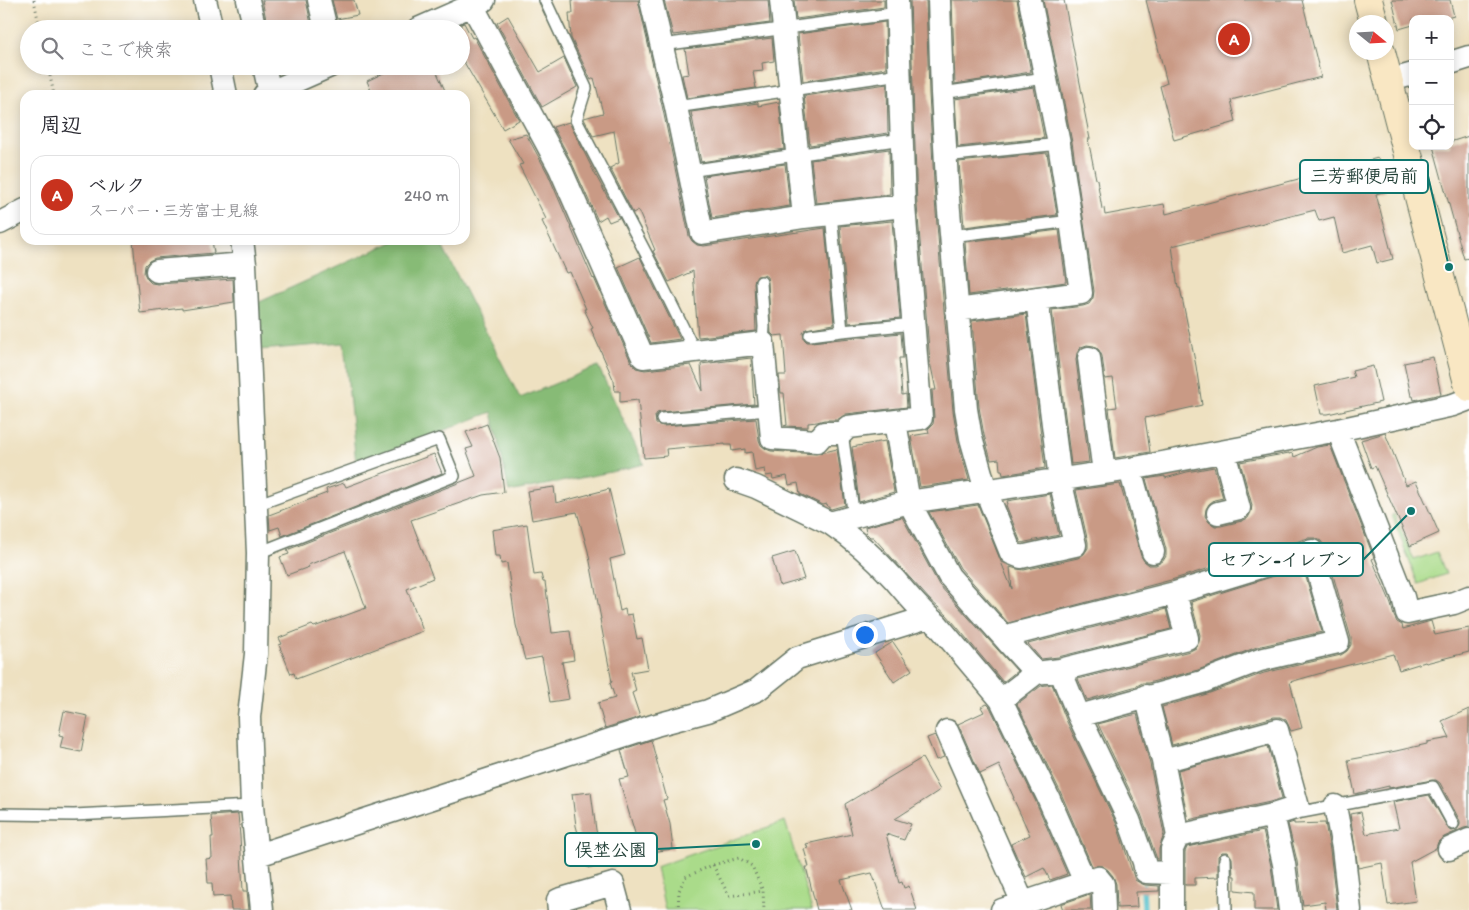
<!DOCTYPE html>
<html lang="ja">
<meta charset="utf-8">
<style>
:root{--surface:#fff;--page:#f2f2f3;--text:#2b2b33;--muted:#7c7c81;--line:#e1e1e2;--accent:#c8321e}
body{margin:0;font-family:Itim,"Klee One",sans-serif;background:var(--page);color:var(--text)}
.controls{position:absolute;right:15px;top:15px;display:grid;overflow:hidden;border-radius:10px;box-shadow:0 2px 12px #0003}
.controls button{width:45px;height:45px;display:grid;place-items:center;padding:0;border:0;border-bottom:1px solid var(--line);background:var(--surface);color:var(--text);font:25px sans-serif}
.compass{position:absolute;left:1349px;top:15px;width:45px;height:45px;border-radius:50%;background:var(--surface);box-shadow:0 2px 12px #0003;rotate:108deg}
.you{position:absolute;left:864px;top:634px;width:18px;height:18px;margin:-12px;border:4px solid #fff;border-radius:50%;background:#1a73e8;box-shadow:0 0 0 8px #1a73e833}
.badge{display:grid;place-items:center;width:32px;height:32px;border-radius:50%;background:var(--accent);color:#fff;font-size:16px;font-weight:700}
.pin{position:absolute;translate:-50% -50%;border:2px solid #fff;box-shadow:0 1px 5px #0006}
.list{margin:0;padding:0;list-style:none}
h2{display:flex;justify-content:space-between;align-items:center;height:65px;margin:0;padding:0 20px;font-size:21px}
h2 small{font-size:16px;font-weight:400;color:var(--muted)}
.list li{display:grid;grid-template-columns:32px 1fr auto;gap:15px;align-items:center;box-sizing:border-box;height:80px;margin:0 10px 10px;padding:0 10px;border:1px solid var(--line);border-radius:15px}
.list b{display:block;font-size:19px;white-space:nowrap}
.list p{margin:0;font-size:16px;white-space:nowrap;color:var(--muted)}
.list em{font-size:16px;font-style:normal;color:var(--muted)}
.icon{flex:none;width:28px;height:28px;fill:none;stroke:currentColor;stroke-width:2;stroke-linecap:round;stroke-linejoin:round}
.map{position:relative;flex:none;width:1469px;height:910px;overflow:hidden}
.search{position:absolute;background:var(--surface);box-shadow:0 2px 12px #0003;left:20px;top:20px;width:450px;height:55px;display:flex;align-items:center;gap:12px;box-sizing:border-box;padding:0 18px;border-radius:28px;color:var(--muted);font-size:19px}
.panel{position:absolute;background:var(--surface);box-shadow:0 2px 12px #0003;left:20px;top:90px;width:450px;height:155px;border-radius:15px}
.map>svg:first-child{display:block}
.green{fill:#aadb8a;stroke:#648c5f}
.forest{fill:#87bb76;stroke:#537c55}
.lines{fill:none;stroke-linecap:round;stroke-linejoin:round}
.stream{stroke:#52c0cb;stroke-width:5.5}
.building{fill:#c99a85}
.service-casing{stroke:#677665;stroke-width:14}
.minor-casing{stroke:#677665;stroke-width:25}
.secondary-casing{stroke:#677665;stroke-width:30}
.path{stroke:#677665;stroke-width:3;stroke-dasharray:1 4;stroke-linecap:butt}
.service{stroke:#fff;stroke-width:11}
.minor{stroke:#fff;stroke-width:22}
.secondary{stroke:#f9e7c3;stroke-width:28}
.leader{fill:none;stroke:#0f766e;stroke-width:2}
.callout-dot{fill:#0f766e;stroke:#fff;stroke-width:2}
.callout{fill:#fff;stroke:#0f766e;stroke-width:2}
.callout-label{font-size:18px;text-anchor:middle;font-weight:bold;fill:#1f3d34}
</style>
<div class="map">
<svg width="1469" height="910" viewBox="0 0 1469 910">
<rect width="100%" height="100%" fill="#fff"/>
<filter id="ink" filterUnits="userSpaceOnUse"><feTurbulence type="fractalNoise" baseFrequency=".02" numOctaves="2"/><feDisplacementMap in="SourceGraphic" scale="10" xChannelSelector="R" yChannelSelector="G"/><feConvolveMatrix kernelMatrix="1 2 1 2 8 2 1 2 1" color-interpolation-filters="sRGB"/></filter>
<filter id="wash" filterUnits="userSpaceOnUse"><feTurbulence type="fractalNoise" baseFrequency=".0096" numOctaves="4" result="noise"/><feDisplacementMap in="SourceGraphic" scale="20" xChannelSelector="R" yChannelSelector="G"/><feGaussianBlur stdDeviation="1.12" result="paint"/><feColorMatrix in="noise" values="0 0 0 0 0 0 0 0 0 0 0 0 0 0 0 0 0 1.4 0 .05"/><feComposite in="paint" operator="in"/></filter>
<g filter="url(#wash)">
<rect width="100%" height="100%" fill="#eee1c1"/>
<path class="green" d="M1394 514 1414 560 1437 552 1446 574 1418 584 1392 515Z
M785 821 812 910H665L656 867Z"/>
<path class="forest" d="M397 240H439L520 398 598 366 644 464 611 472 509 492 492 412 356 464 344 343 259 350 255 304Z"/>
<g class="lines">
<path class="stream" d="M1143 886 1144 910"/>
</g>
<g id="blocks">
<path class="building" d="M262 0H306L312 29H268Z
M332 0H354L358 15 337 19Z
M572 0H638L663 110 689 236 692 241 697 245 704 246 825 228 834 324 806 329 803 333 804 339 807 342H811L901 333 903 358H899L902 395 906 394 907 407 846 414 837 420H824L817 422 808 423V427L784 426 787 425 784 393H781L779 375H786L783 335 774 336 771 333 768 282 767 277 764 275 757 276 754 282 756 331 698 337 693 271 669 282 653 251 655 250 638 210 633 213 610 168 619 163 614 131 593 136 584 119V118L603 113 594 78 591 80 571 38 569 13H573Z
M664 0H768L770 23 673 35Z
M794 0H884V7L796 19Z
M910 0H926L929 94 935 200 944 311 953 411 958 441 969 480 920 487 911 436 929 433 928 429 933 424 934 417 932 390H936L930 362 917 205Z
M952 0H1017L1031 72 955 84Z
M1043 0H1064L1085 109H1084L1090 139H1088L1096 179H1097L1102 209 1104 208 1105 215 1164 204 1166 214 1378 158 1386 191 1376 194 1393 259 1377 263 1372 245 1342 253 1334 217 1319 221 1315 210 1172 246 1178 288H1180L1196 366 1202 405 1145 418 1150 452 1115 458 1109 408 1117 407 1113 378 1105 379 1102 356 1099 350 1094 346 1087 345 1081 347 1077 353 1076 360 1089 462 1071 464 1052 310 1083 306 1089 304 1093 298 1094 291 1072 142Z
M1146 0H1302L1321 77 1231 100 1236 122 1174 140 1160 86 1167 83Z
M1392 0H1450L1454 16 1442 19H1413V25L1399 29Z
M508 16 540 72 564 58 577 87 542 107 497 23Z
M885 22 886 68 803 81 798 34Z
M464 23 472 38 474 37 519 120 503 129 461 57V24Z
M772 38 774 61 762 63 763 71 753 72 756 88 687 98 682 75 689 74 685 49Z
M398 66H434L447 95H373L367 81Z
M887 84 888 133 810 145 804 96Z
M1034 87 1044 138 958 147 955 99Z
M779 102 784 149 701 162 691 112 758 103V106Z
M569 122 595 174 619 218 609 222 606 216 598 221 572 163 553 127Z
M526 134 548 174 593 279 594 278 631 362 636 368 645 370 691 365 703 391 701 364 751 358 754 404 661 412 657 413 655 416 656 424 663 426 756 419 759 440 761 445 766 449 771 451 816 454 837 449 845 505 831 509 828 507 827 504 823 505 800 494 798 483 789 485 787 476 773 479 772 475 766 476 765 469 755 471 752 452 745 453V449L732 451 731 445H725V444L666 449 667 456 644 458 638 400 620 402V391H615L614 381 591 329 593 328 584 309H586L570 272 566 273 542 221 546 219 519 165 523 164 508 139Z
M1469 136V258L1464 259 1433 146H1450V142Z
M889 149 890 194 816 203 811 160Z
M1047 153 1057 215 964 227 959 162Z
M785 164 790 206 712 218 704 176Z
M892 221 900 318 849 323 840 226Z
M1059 230 1066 282 969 295 965 242Z
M133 240H212L214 253 155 258 149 261 145 265 144 273 147 279 151 283 158 284 233 279 234 302 182 310V308L140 313Z
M640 257 645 268 680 339 651 343 618 267Z
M1026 314 1045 468 1003 475 1002 470H1000L999 459 991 460 984 435 979 407 972 321Z
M1433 357 1441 394 1414 400 1413 396H1411L1404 363Z
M1373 366 1381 402 1328 414H1321L1315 386 1354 377 1352 371Z
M487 424 500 458 504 492 483 495 411 520 433 578 407 589 423 631 296 679 294 673 291 674 279 645 282 644 279 638 312 625 314 627 366 608 345 551 308 565 309 567 287 575 280 557 289 554 287 550 476 476 466 449 473 447 466 432Z
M1385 433 1406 485 1416 481 1439 533 1410 546 1375 466 1371 468 1361 440Z
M885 441 894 492 859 502 852 447Z
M1330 445 1374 558 1372 559 1390 601 1394 616 1397 622 1402 625 1403 629 1431 621 1435 635 1469 628V652L1426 663 1425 662 1399 670 1393 654 1325 671V672L1290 682 1302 728 1291 731 1286 720 1280 717H1274L1172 745 1162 707 1207 694 1264 673 1341 655 1347 651 1351 645V638L1325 547 1321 541 1315 538H1308L1171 580 1008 623 960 568 929 512 978 505 1012 589 1010 567 1017 569 1024 570 1078 558 1084 554 1088 548V542L1076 490 1120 484 1141 556 1144 561 1149 565H1156L1163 561 1166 556V549L1146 479 1165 476V478L1187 472 1214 467 1223 498 1214 500 1209 504 1206 509 1205 516 1209 522 1215 526H1221L1242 521 1248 518 1251 512 1252 505 1240 462 1289 453V454L1293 453 1294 457 1317 447Z
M434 454 442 473 282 536 279 527 270 530 269 515 327 493 326 489 344 483 346 487Z
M554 487 556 503 609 489 625 555 610 559 620 611 625 609 626 615 632 614 637 639 642 638 648 669 631 672 636 691 632 693 640 717 605 728 598 703 615 698 610 683 612 682 600 619H601L588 551 577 512 532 520 527 491Z
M1050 494 1059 535 1021 543 1006 505 1008 504 1007 501Z
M902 517 939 585 1017 671 1003 682 947 615 930 600 873 537H870L866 533 865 527Z
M527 524 534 575 541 574 543 582H545L552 633 570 631 574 660 562 662 569 699 550 702 542 657 525 660 516 625 507 563 501 564 500 556H495L492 530Z
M795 551 804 579 780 586 772 558Z
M1303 567 1322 632 1257 647 1198 670 1148 683H1142L1137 686 1087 700 1078 679 1190 651 1196 648 1199 642 1200 635 1191 602Z
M1166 609 1171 629 1058 657 1041 659 1028 644Z
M893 642 912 670 894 682 875 653Z
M1052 684 1067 722 1117 825 1135 880 1140 883 1145 885 1159 886V891L1136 892 1137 907 1117 908 1116 884 1113 876 1108 870 1102 866H1092L1060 791 1017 704 1041 686Z
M987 704 990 707 1036 802 1067 874 1050 880 1044 868 1026 877 1011 844 1030 835 1013 798H1014L999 765 980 774 958 724 984 712 981 707Z
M1469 709V827L1464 828 1444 837 1438 842 1436 848 1410 862 1416 901 1388 905 1382 863 1358 868 1350 814 1361 812 1366 834 1399 828 1393 802 1429 795 1449 830 1452 831 1457 830 1460 825V821L1440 783 1436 780H1432L1389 788V786L1355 794 1348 760 1396 751 1427 744V742L1450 738 1442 721Z
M64 711 88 716 81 752 60 748 63 736 59 735Z
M1137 714 1150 764 1164 834 1159 849V859H1157L1141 814 1098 724Z
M935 735 944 757 936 760 927 738Z
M651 740 667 799 663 800 670 824 673 849 644 853 646 859 612 867 610 861 588 868 576 826 572 794 591 792 596 830 601 849 637 840 619 779 629 777 621 750Z
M1268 746 1282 798 1270 802 1188 820 1178 770Z
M922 758 940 790 895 819 911 824 904 840 886 834 899 883 902 882 904 888 909 886 917 910H885L872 873 841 880 852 910H817L806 867H809L804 849 808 848 806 844 852 834 845 804Z
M238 814 240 836 243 891H247L249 910H231L230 896 213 897 212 883H208L206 859 212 858 211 837H213L211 816Z
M1294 822V824L1325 823 1330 850 1337 910H1326L1325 902 1303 905 1297 861 1288 824Z
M1263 831 1271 866 1277 910H1254V892L1235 890V876H1233L1232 858 1228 852H1222L1218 856V877L1195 878V885H1185V852L1187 847Z
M1090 894 1091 910H1063L1061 904Z"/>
</g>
</g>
<g filter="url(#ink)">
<use href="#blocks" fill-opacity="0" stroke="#677665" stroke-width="1"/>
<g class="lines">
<g class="service-casing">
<path id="service" d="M545 0 586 88 576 120 652 265 694 350
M662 45 898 13
M942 93 1045 78
M676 107 900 74
M945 156 1059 144
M689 171 902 139
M831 214 842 331 914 324
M951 236 1071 221
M761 282 764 327 763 343
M810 335 842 331
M662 419 769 410
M842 433 854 517
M256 505 439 439 454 476 258 553
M1298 807 1302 812 1433 787 1453 824
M0 814 74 815 252 806
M1225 859 1226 910"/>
</g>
<g class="minor-casing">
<path id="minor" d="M205 0 212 29
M248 0 255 29
M319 0 326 29
M651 0 676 107 702 233 804 217 904 206
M781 0 804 217
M939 0 942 93 948 199 966 409 971 438 986 491 1011 553 1021 557 1075 545 1060 479 1037 299
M472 5 560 168 643 357 763 343 772 438 817 441 824 433H842L848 427 921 418 904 206 897 0
M418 29 484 0
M1450 63 1469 57
M220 66 226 95
M264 66 270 93
M1388 81 1413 74
M264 95 330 66
M0 223 25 210
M242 240 245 264 258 553 256 654 249 717 252 806 262 910
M157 271 245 264
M957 310 1081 293 1071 221 1059 144 1030 0
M1089 358 1104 473
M895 422 909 502 949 576 1007 641 1014 634 1175 593 1312 551 1338 642 1260 660 1202 682 1079 716 1129 820 1144 862 1146 872 1171 873
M1338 430 1403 597 1407 613 1454 603 1469 597
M1130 469 1153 552
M736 480 756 487 830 523
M1218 513 1239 508 1224 452
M1007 641 1036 673
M1146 696 1163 761 1178 836 1273 815 1284 864 1290 910
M1001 700 1036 673 1060 670
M1079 716 1060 670 1187 638 1175 593
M947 731 1023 903
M1163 761 1277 730 1298 807 1273 815
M1335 806 1343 848 1350 910
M1449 849 1469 840
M258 855 656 725 708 711 757 690 797 658 928 617
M1085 882 1048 797 1001 700 937 624C921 612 908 595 894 579 875 558 854 539 830 523L909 502 1130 469 1338 430 1453 405 1469 399
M559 910 558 900 613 884 620 910
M1002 910 1098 878 1103 884 1104 910
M1172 910V849L1178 836"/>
</g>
<g class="secondary-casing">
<path id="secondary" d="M1368 0 1374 22
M1381 52 1469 387"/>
</g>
<path class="path" d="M34 0 40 29
M48 66 54 95
M713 865 729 896 763 891
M678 910 679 891 685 877 713 865 739 858 752 866 763 891 764 910"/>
<use href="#service" class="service"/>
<use href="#minor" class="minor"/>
<use href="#secondary" class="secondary"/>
</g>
</g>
<path class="leader" d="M1449 267L1428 176M1411 511L1363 560M756 844L657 849"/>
<g class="callout-dot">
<circle cx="1449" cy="267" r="5"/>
<circle cx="1411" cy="511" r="5"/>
<circle cx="756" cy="844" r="5"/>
</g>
<g class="callout">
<rect x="1300" y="160" width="128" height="33" rx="5"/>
<rect x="1209" y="543" width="154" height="33" rx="5"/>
<rect x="565" y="833" width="92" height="33" rx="5"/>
</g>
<g class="callout-label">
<text x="1364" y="182">三芳郵便局前</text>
<text x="1286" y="566">セブン-イレブン</text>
<text x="611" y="856">俣埜公園</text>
</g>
</svg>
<div class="controls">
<button>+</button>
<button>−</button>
<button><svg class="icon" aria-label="locate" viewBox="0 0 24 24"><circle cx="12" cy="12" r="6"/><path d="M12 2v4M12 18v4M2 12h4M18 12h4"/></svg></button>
</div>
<svg class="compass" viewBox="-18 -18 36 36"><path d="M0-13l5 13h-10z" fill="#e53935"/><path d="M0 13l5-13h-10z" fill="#7c7c81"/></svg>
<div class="you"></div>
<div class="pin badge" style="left:1234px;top:39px">A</div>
<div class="search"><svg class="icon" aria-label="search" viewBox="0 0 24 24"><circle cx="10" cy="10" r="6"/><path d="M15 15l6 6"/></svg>ここで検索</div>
<section class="panel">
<h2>周辺<small></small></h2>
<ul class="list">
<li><span class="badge">A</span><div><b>ベルク</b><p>スーパー · 三芳富士見線</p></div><em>240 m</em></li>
</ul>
</section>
</div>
